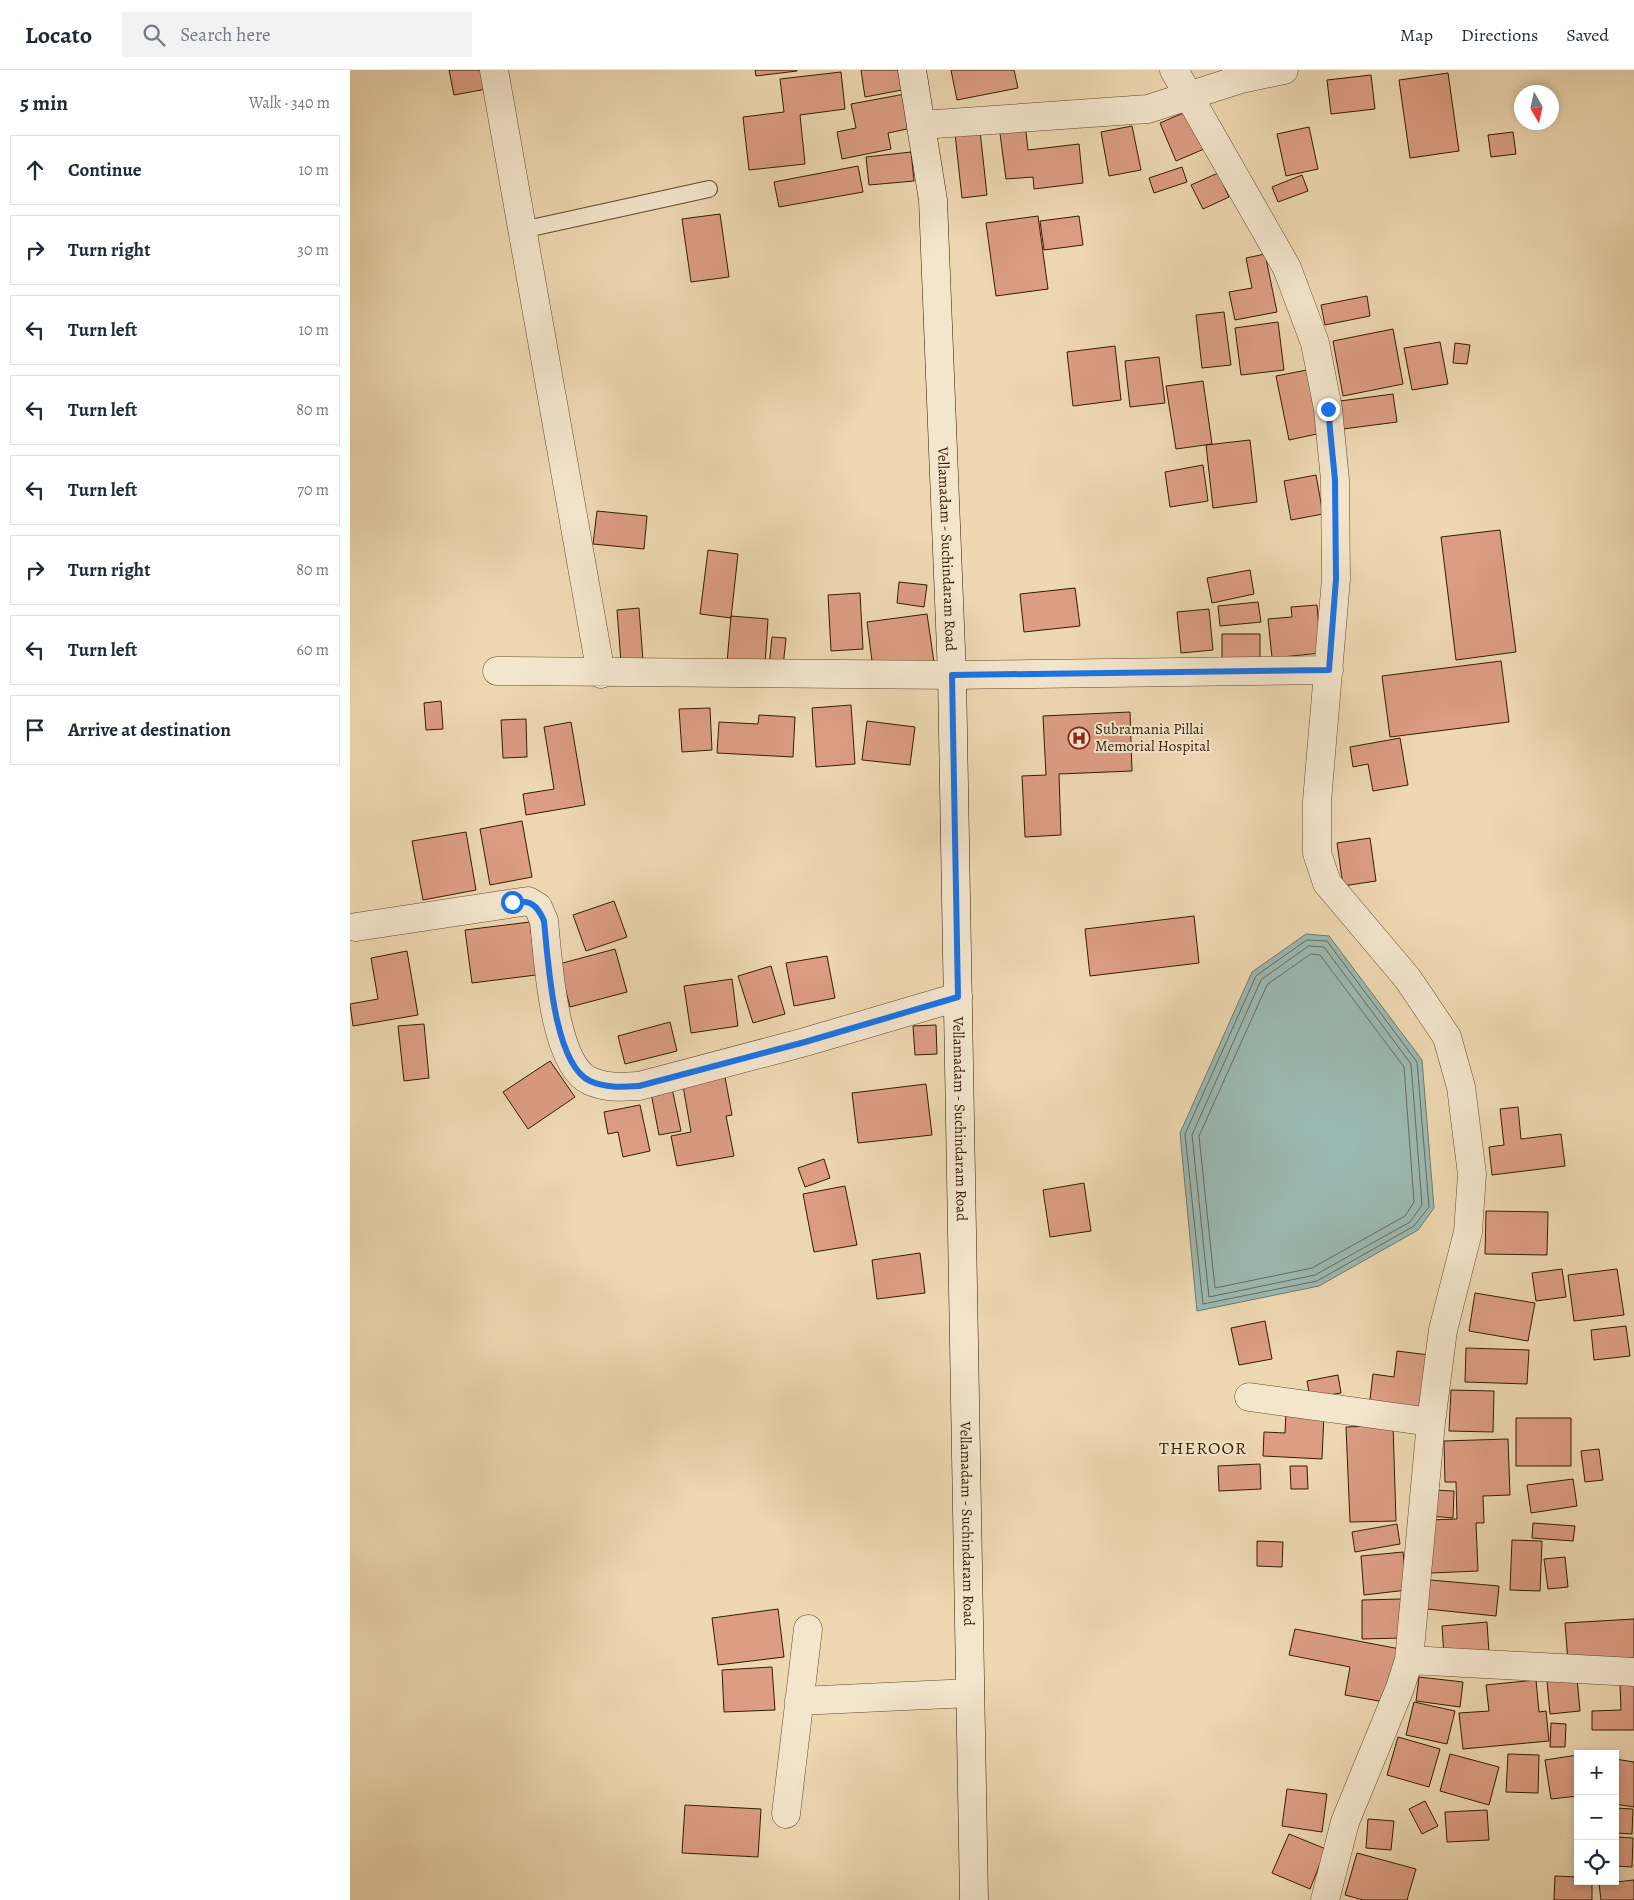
<!DOCTYPE html>
<meta charset="utf-8">
<style>
:root{--surface:#fff;--page:#f2f2f3;--text:#1f2937;--muted:#747a83;--line:#e0e1e3}
body{margin:0;font-family:Alegreya,serif;background:var(--page);color:var(--text)}
.controls{position:absolute;right:15px;bottom:15px;display:grid;overflow:hidden;border-radius:0px;box-shadow:0 2px 8px #0003}
.controls button{width:45px;height:45px;display:grid;place-items:center;padding:0;border:0;border-bottom:1px solid var(--line);background:var(--surface);color:var(--text);font:25px sans-serif}
.compass{position:absolute;left:1164px;top:15px;width:45px;height:45px;border-radius:50%;background:var(--surface);box-shadow:0 2px 8px #0003;rotate:171deg}
.stop{position:absolute;width:15px;height:15px;margin:-11px;border:4px solid #1a73e8;border-radius:50%;background:#fff}
.stop.end{background:#1a73e8;border-color:#fff;box-shadow:0 1px 5px #0008}
.list{margin:0;padding:0;list-style:none}
h2{display:flex;justify-content:space-between;align-items:center;height:65px;margin:0;padding:0 20px;font-size:21px}
h2 small{font-size:16px;font-weight:400;color:var(--muted)}
.list li{display:grid;grid-template-columns:32px 1fr auto;gap:15px;align-items:center;box-sizing:border-box;height:70px;margin:0 10px 10px;padding:0 10px;border:1px solid var(--line);border-radius:0px}
.list b{display:block;font-size:19px;white-space:nowrap}
.list em{font-size:16px;font-style:normal;color:var(--muted)}
.icon{flex:none;width:28px;height:28px;fill:none;stroke:currentColor;stroke-width:2;stroke-linecap:round;stroke-linejoin:round}
.map{position:relative;flex:none;width:1284px;height:1830px;overflow:hidden}
header{display:flex;align-items:center;gap:30px;box-sizing:border-box;height:70px;padding:0 25px;background:var(--surface);border-bottom:1px solid var(--line)}
header strong{font-size:24px}
nav{display:flex;gap:28px;margin-inline-start:auto;font-size:18px}
.search{width:350px;height:45px;background:var(--page);display:flex;align-items:center;gap:12px;box-sizing:border-box;padding:0 18px;border-radius:0px;color:var(--muted);font-size:19px}
main{display:flex}
aside{flex:1;background:var(--surface)}
.map>svg:first-child{display:block}
.water{fill:#9bb9b2;stroke:#727a6c}
.lines{fill:none;stroke-linecap:round;stroke-linejoin:round}
.shore{stroke:#686a5a;stroke-width:1}
.building{fill:#dc9d83;stroke:#351b03}
.lane-casing{stroke:#634a2f;stroke-width:18}
.street-casing{stroke:#634a2f;stroke-width:29}
.secondary-casing{stroke:#351b03;stroke-width:29}
.lane{stroke:#f4e6cd;stroke-width:16}
.street{stroke:#f4e6cd;stroke-width:28}
.secondary{stroke:#f4e6cd;stroke-width:28}
.route{stroke:#1a73e8;stroke-width:6}
.labels{text-anchor:middle;dominant-baseline:central;stroke-width:4;stroke-linejoin:round;paint-order:stroke}
.street-label{font-size:15px;fill:#351b03;stroke:#f4e6cd}
.poi-label{font-size:15px;fill:#351b03;stroke:#f4e6cd;text-anchor:start}
.quarter-label{font-size:18px;letter-spacing:1px;fill:#351b03;stroke:#f4e6cd}
</style>
<header>
<strong>Locato</strong>
<div class="search"><svg class="icon" aria-label="search" viewBox="0 0 24 24"><circle cx="10" cy="10" r="6"/><path d="M15 15l6 6"/></svg>Search here</div>
<nav><a>Map</a><a>Directions</a><a>Saved</a></nav>
</header>
<main>
<aside>
<h2>5 min<small>Walk · 340 m</small></h2>
<ul class="list">
<li><svg class="icon" aria-label="ahead" viewBox="0 0 24 24"><path d="M12 20V5M6 11l6-6 6 6"/></svg><div><b>Continue</b></div><em>10 m</em></li>
<li><svg class="icon" aria-label="right" viewBox="0 0 24 24"><path d="M7 20v-9h11M14 6l5 5-5 5"/></svg><div><b>Turn right</b></div><em>30 m</em></li>
<li><svg class="icon" aria-label="left" viewBox="0 0 24 24"><path d="M17 20v-9H6M10 6l-5 5 5 5"/></svg><div><b>Turn left</b></div><em>10 m</em></li>
<li><svg class="icon" aria-label="left" viewBox="0 0 24 24"><path d="M17 20v-9H6M10 6l-5 5 5 5"/></svg><div><b>Turn left</b></div><em>80 m</em></li>
<li><svg class="icon" aria-label="left" viewBox="0 0 24 24"><path d="M17 20v-9H6M10 6l-5 5 5 5"/></svg><div><b>Turn left</b></div><em>70 m</em></li>
<li><svg class="icon" aria-label="right" viewBox="0 0 24 24"><path d="M7 20v-9h11M14 6l5 5-5 5"/></svg><div><b>Turn right</b></div><em>80 m</em></li>
<li><svg class="icon" aria-label="left" viewBox="0 0 24 24"><path d="M17 20v-9H6M10 6l-5 5 5 5"/></svg><div><b>Turn left</b></div><em>60 m</em></li>
<li><svg class="icon" aria-label="arrive" viewBox="0 0 24 24"><path d="M6 21V4h12l-3 4 3 4H6"/></svg><div><b>Arrive at destination</b></div></li>
</ul>
</aside>
<div class="map">
<svg width="1284" height="1830" viewBox="0 0 1284 1830">
<rect width="100%" height="100%" fill="#eed8b2"/>
<filter id="stains"><feTurbulence type="fractalNoise" baseFrequency=".004" numOctaves="4"/><feColorMatrix values="0 0 0 0 .2 0 0 0 0 .09 0 0 0 0 .02 0 0 0 .5 -.17"/></filter>
<radialGradient id="worn" r=".72"><stop offset=".6" stop-color="#630" stop-opacity="0"/><stop offset="1" stop-color="#630" stop-opacity=".3"/></radialGradient>
<path class="water" d="M956 864 979 866 1072 990 1084 1138 1068 1160 969 1216 847 1241 830 1063 902 902Z"/>
<g class="lines">
<path class="shore" d="M957 870 977 871 1067 992 1079 1137 1064 1156 967 1211 853 1234 835 1064 906 906Z
M959 876 974 877 1061 994 1072 1135 1060 1152 965 1205 859 1227 842 1065 911 910Z
M961 884 970 885 1054 997 1064 1132 1055 1146 962 1198 865 1218 849 1066 917 915Z"/>
</g>
<path class="building" d="M99 0H138L142 18 104 25Z
M405 0H447V1L406 6Z
M511 0H549L552 20 515 27Z
M601 0H664L668 18 607 30Z
M491 2 495 39 450 45 455 94 399 100 393 47 434 42 430 9Z
M1098 3 1109 81 1060 88 1049 10Z
M1021 5 1025 39 981 44 977 10Z
M555 24 562 58 538 63 541 79 492 89 487 62 506 58 501 34Z
M838 41 854 79 826 91 810 53Z
M675 53 678 80 729 74 733 113 684 119 683 107 656 109 649 56Z
M782 56 791 100 759 106 751 62Z
M959 57 968 99 936 106 927 64Z
M630 61 637 125 612 128 605 64Z
M1163 62 1166 84 1141 87 1138 65Z
M561 82 564 111 519 115 516 87Z
M508 96 513 122 429 137 424 112Z
M832 97 837 112 804 123 799 108Z
M868 103 879 127 853 139 841 115Z
M952 105 958 121 928 132 922 117Z
M370 144 379 207 341 212 332 149Z
M688 146 698 219 646 226 636 153Z
M729 146 733 175 694 180 690 151Z
M915 184 927 242 885 250 879 222 902 218 896 188Z
M1017 226 1020 246 975 255 971 235Z
M874 242 881 295 852 298 846 245Z
M928 252 934 300 891 305 885 258Z
M1043 259 1053 314 993 326 983 271Z
M1090 272 1098 314 1062 320 1054 278Z
M1105 273 1120 275 1117 294 1103 293Z
M765 276 771 330 723 336 717 282Z
M809 287 815 333 780 337 775 291Z
M962 299 976 362 939 370 926 306Z
M853 311 862 374 826 379 816 316Z
M1043 324 1047 352 993 359 990 331Z
M900 370 907 432 863 438 856 375Z
M853 395 858 431 820 437 815 402Z
M966 405 973 444 941 450 934 411Z
M247 441 297 446 294 479 243 474Z
M1150 460 1166 582 1106 590 1091 467Z
M358 480 388 484 381 548 350 544Z
M900 500 904 524 862 533 857 508Z
M549 512 577 515 574 537 547 533Z
M725 518 730 556 674 562 670 524Z
M510 523 513 579 481 581 478 525Z
M908 532 911 552 870 556 868 536Z
M967 535 971 583 922 588 918 549 942 547 941 537Z
M289 538 293 590 271 592 267 540Z
M859 539 863 580 831 583 827 542Z
M577 544 584 592 523 599 517 552Z
M381 546 418 549 415 596 377 593Z
M872 564H910V590H872Z
M422 567 436 568 433 597 419 596Z
M1151 591 1159 652 1040 667 1032 606Z
M91 631 93 659 76 660 74 633Z
M501 635 505 694 466 697 462 638Z
M360 638 362 680 332 682 329 639Z
M780 642 782 701 709 704 711 765 675 767 672 706 696 705 693 646Z
M409 645 445 647 443 687 367 683 369 652 408 654Z
M176 649 177 687 153 688 151 650Z
M517 651 565 657 560 695 512 690Z
M221 652 235 735 176 745 173 724 204 719 194 657Z
M1050 668 1058 715 1023 721 1018 694 1003 697 1000 677Z
M172 751 182 807 140 815 130 759Z
M116 762 126 820 73 830 62 771Z
M1020 768 1026 811 993 816 987 773Z
M264 831 277 867 236 881 223 845Z
M844 846 849 893 740 906 735 859Z
M180 852 186 905 122 913 115 860Z
M265 879 277 922 220 937 209 894Z
M57 881 68 945 3 956 0 934 28 929 21 888Z
M477 886 485 928 444 936 436 893Z
M421 896 435 944 403 953 388 906Z
M382 909 388 956 341 963 334 916Z
M320 952 327 981 275 994 268 966Z
M74 954 79 1008 54 1011 48 956Z
M586 955 587 984 565 985 563 956Z
M200 991 225 1027 178 1059 153 1022Z
M374 1002 382 1045 376 1046 384 1086 327 1096 321 1066 341 1062 332 1010Z
M576 1014 582 1065 508 1073 502 1023Z
M322 1018 331 1061 309 1065 301 1023Z
M290 1035 300 1081 273 1087 268 1062 258 1064 254 1042Z
M1168 1037 1171 1069 1211 1064 1215 1096 1142 1105 1139 1077 1154 1075 1150 1039Z
M474 1089 480 1108 455 1117 448 1098Z
M734 1113 741 1161 700 1167 693 1120Z
M495 1116 507 1175 464 1182 453 1124Z
M1136 1141 1198 1142 1197 1185 1135 1184Z
M570 1183 575 1223 527 1229 522 1190Z
M1212 1199 1216 1227 1186 1231 1182 1203Z
M1267 1199 1274 1245 1224 1251 1218 1205Z
M1125 1223 1185 1233 1178 1271 1119 1261Z
M915 1251 922 1289 889 1295 881 1258Z
M1276 1256 1280 1286 1244 1290 1241 1260Z
M1116 1278 1179 1280 1177 1314 1115 1312Z
M1047 1281 1079 1285 1073 1343 1019 1337 1023 1304 1044 1307Z
M988 1305 991 1323 960 1328 957 1311Z
M1101 1320 1144 1321 1143 1362 1099 1361Z
M936 1342 974 1344 972 1389 913 1386 914 1362 935 1363Z
M1166 1348H1221V1396H1166Z
M1043 1355 1046 1451 1000 1452 996 1357Z
M1158 1369 1160 1425 1133 1426 1134 1453H1126L1128 1501 1081 1503 1079 1450 1107 1449 1106 1412H1095L1094 1371Z
M1249 1379 1253 1410 1235 1412 1231 1381Z
M910 1394 911 1419 869 1421 868 1396Z
M940 1396H957L958 1419H941Z
M1223 1409 1227 1436 1181 1443 1177 1415Z
M1082 1420 1104 1421 1103 1448 1080 1446Z
M1183 1453 1225 1456 1223 1471 1182 1468Z
M1047 1454 1050 1474 1005 1482 1002 1462Z
M1162 1470 1192 1471 1190 1521 1160 1520Z
M907 1471 933 1472 932 1497 907 1496Z
M1053 1482 1057 1520 1014 1525 1011 1486Z
M1215 1487 1218 1517 1198 1519 1194 1489Z
M1080 1510 1149 1516 1146 1546 1077 1539Z
M1051 1529 1052 1568 1012 1569V1530Z
M428 1539 434 1587 368 1595 362 1548Z
M1284 1549V1588L1218 1592 1215 1553Z
M1137 1552 1139 1583 1094 1587 1092 1556Z
M945 1559 1050 1579 1040 1633 995 1625 1000 1597 939 1585Z
M422 1597 425 1640 374 1642 372 1600Z
M1069 1607 1113 1612 1110 1637 1066 1631Z
M1227 1608 1230 1641 1200 1644 1197 1611Z
M1186 1610 1189 1642 1196 1641 1199 1671 1113 1679 1109 1643 1139 1641 1136 1615Z
M1270 1614H1284V1660H1242V1641L1271 1640Z
M1064 1632 1105 1641 1097 1674 1056 1665Z
M1201 1653 1216 1654 1215 1677H1200Z
M1048 1667 1090 1679 1079 1717 1037 1705Z
M1100 1684 1149 1697 1139 1735 1090 1721Z
M1158 1684 1189 1685 1188 1723 1156 1722Z
M1228 1685V1726L1201 1729 1195 1690Z
M1265 1689 1284 1692V1737L1265 1734Z
M937 1719 977 1724 972 1762 932 1756Z
M1075 1731 1088 1756 1072 1764 1059 1739Z
M335 1735 411 1739 408 1787 332 1783Z
M1227 1736H1228V1761H1225Z
M1265 1738 1283 1739 1282 1764 1265 1763Z
M1137 1740 1139 1770 1097 1772 1095 1742Z
M1018 1749 1044 1751 1041 1780 1016 1778Z
M939 1764 976 1779 960 1819 922 1803Z
M1265 1767 1283 1768 1282 1797 1265 1796Z
M1007 1783 1066 1799 1057 1830H1013L995 1825Z
M1205 1806 1228 1807V1811H1242V1830H1204Z
M1284 1810V1830H1251L1249 1814Z"/>
<g class="lines">
<g class="lane-casing">
<path id="lane" d="M172 160 359 119"/>
</g>
<g class="street-casing">
<path id="street" d="M144 0 251 604
M824 0 937 198 965 273 978 339 985 410 986 509 967 731V783L977 813 1058 909 1097 967 1111 1017 1122 1104 1118 1162 1093 1260 1081 1352 1059 1590 1050 1618 995 1752 975 1830
M571 55 798 39 891 9 934 0
M147 601 602 605 979 600
M6 857 178 831 188 837 194 851C198 888 203 994 240 1011 256 1018 271 1017 289 1016L455 972 608 927
M899 1327 1081 1352
M1059 1590 1284 1602
M449 1631 620 1623
M436 1744 458 1559"/>
</g>
<g class="secondary-casing">
<g id="secondary">
<path id="s1" d="M562 0 583 130 602 605 624 1830"/>
</g>
</g>
<use href="#lane" class="lane"/>
<use href="#street" class="street"/>
<use href="#secondary" class="secondary"/>
</g>
<g class="lines">
<path class="route" d="M162 832C180 830 187 834 194 851 198 888 203 994 240 1011 256 1018 271 1017 289 1016L455 972 608 927 602 605 979 600 986 509 985 410 978 339"/>
</g>
<defs>
<g id="hospital-ring" transform="scale(1.125)"><circle r="9.5" fill="#f4e6cd" stroke="#8f2418" stroke-width="1.5"/><path d="M-5-5h3v3.5h4V-5h3V5h-3V1.5h-4V5h-3Z" fill="#8f2418"/></g>
</defs>
<g fill-rule="evenodd">
<use href="#hospital-ring" x="729" y="668"/>
</g>
<g class="labels">
<g class="street-label">
<text stroke="none"><textPath href="#s1" startOffset="481">Vellamadam - Suchindaram Road</textPath></text>
<text stroke="none"><textPath href="#s1" startOffset="1051">Vellamadam - Suchindaram Road</textPath></text>
<text stroke="none"><textPath href="#s1" startOffset="1456">Vellamadam - Suchindaram Road</textPath></text>
</g>
<g class="poi-label">
<text x="745" y="659">Subramania Pillai<tspan x="745" dy="17">Memorial Hospital</tspan></text>
</g>
<g class="quarter-label">
<text x="853" y="1378">THEROOR</text>
</g>
</g>
<rect width="100%" height="100%" filter="url(#stains)"/>
<rect width="100%" height="100%" fill="url(#worn)"/>
</svg>
<div class="controls">
<button>+</button>
<button>−</button>
<button><svg class="icon" aria-label="locate" viewBox="0 0 24 24"><circle cx="12" cy="12" r="6"/><path d="M12 2v4M12 18v4M2 12h4M18 12h4"/></svg></button>
</div>
<svg class="compass" viewBox="-18 -18 36 36"><path d="M0-13l5 13h-10z" fill="#e53935"/><path d="M0 13l5-13h-10z" fill="#747a83"/></svg>
<div class="stop" style="left:162px;top:832px"></div>
<div class="stop end" style="left:978px;top:339px"></div>
</div>
</main>
